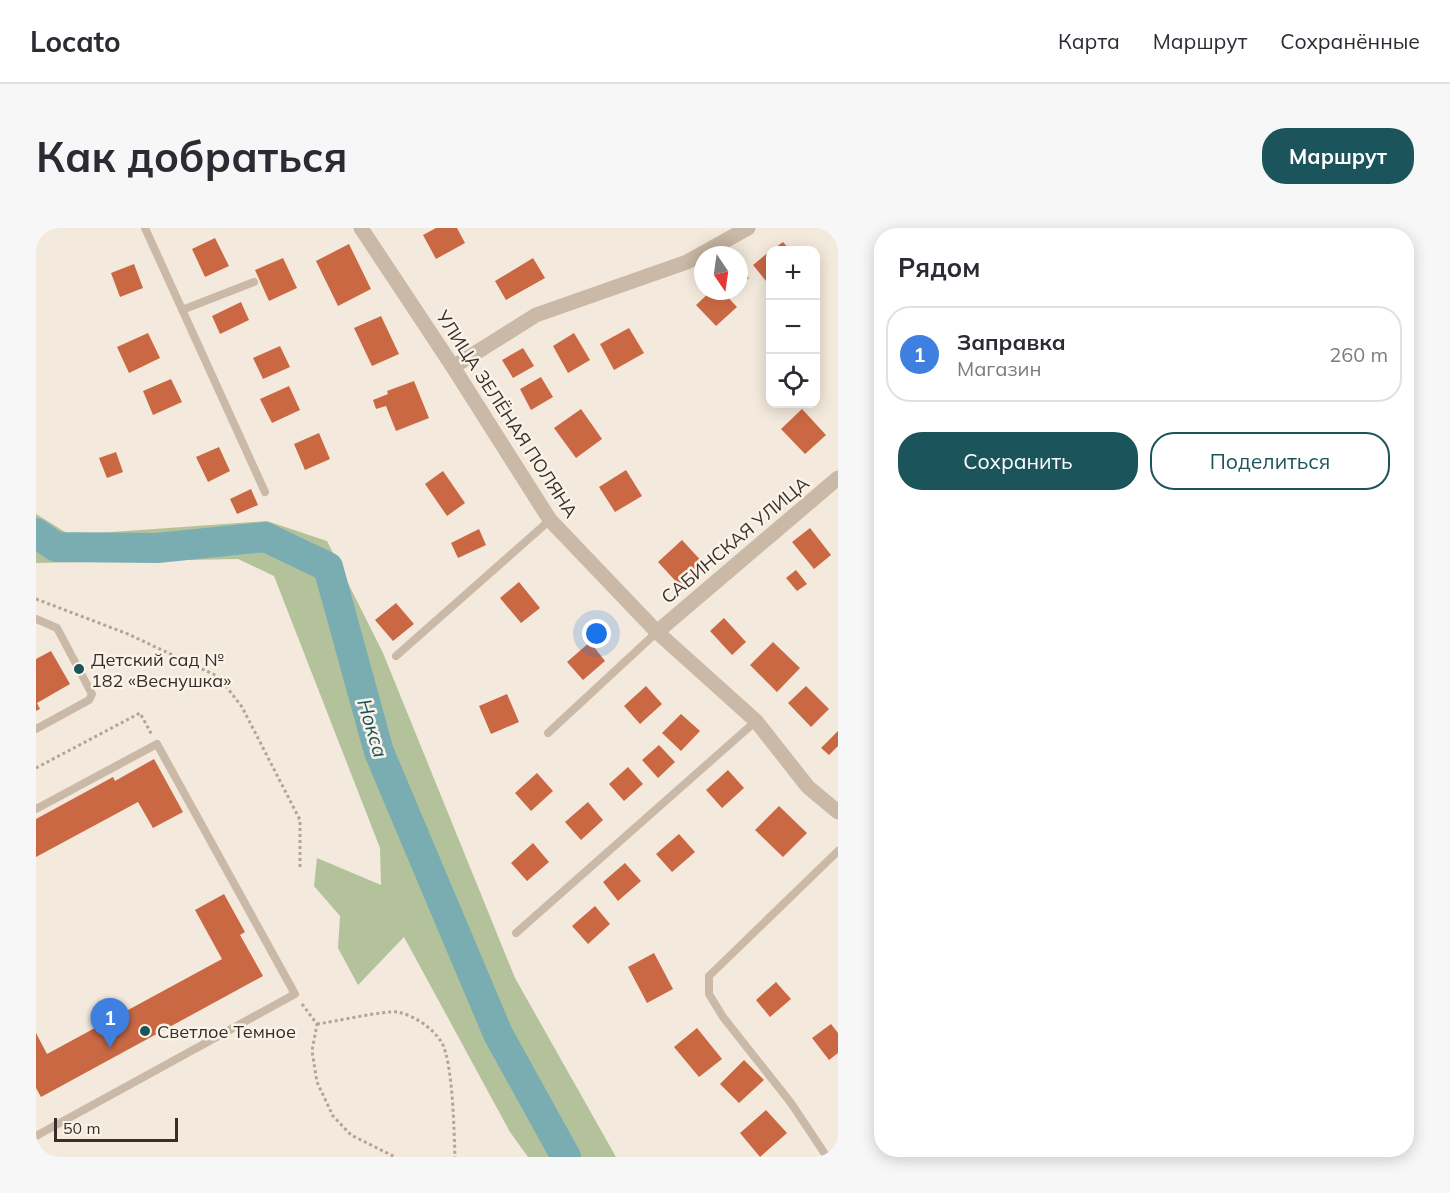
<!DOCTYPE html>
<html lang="ru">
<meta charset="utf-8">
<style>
:root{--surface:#fff;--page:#f7f7f7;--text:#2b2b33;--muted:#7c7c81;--line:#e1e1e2;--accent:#1c545b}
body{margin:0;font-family:Mulish,sans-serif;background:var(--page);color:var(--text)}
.controls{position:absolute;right:18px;top:18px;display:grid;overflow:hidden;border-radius:12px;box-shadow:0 3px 15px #0003}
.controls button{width:54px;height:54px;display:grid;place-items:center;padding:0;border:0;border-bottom:2px solid var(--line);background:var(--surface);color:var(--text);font:30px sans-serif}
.compass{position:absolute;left:658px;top:18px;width:54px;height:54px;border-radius:50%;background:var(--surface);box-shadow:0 3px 15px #0003;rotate:167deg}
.scale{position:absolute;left:18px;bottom:15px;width:124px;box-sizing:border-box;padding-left:6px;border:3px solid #382d28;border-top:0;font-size:16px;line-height:21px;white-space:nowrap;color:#382d28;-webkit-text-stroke:4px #faf3e8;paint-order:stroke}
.you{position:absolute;left:561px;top:406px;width:21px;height:21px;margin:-15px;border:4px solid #fff;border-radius:50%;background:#1a73e8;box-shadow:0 0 0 9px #1a73e833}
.badge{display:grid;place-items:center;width:39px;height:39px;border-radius:50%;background:var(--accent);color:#fff;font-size:20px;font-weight:700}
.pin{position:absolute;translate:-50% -50px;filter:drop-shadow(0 2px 3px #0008)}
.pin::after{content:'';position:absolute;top:32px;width:21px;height:18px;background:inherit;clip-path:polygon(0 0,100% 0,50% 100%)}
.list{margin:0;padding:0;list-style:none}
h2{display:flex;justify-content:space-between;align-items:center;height:78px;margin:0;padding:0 24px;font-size:26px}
h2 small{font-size:20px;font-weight:400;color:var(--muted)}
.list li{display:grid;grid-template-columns:39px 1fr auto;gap:18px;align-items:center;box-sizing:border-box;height:96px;margin:0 12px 12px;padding:0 12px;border:2px solid var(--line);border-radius:24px}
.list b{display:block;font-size:22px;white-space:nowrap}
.list p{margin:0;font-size:20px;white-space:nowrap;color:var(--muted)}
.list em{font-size:20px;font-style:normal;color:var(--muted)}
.actions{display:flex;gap:12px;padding:18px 24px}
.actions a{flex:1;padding:14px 0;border:2px solid var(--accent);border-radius:24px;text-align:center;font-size:21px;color:var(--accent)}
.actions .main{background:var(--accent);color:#fff}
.icon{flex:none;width:33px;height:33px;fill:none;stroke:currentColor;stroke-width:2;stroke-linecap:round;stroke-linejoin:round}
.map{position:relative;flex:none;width:802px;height:929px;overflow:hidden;border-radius:24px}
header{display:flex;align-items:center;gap:36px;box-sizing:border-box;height:84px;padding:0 30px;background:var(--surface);border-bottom:2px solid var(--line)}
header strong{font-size:28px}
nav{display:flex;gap:33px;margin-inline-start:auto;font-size:21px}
.intro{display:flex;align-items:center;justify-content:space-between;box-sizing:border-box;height:144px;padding:0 36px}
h1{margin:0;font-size:42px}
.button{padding:15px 27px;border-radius:24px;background:var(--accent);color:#fff;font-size:21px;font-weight:700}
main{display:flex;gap:36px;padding:0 36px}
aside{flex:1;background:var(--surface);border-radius:24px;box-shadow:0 3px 15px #0003}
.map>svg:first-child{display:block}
.green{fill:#b4c29b}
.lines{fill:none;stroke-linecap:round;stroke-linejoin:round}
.river{stroke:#7aadb1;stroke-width:30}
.building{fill:#ca6843}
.path{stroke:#b7a391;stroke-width:3;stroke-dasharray:3 3;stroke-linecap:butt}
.service{stroke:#cbb9a7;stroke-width:8}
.minor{stroke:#cbb9a7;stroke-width:15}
.poi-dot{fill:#1c545b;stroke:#faf3e8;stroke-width:2}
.labels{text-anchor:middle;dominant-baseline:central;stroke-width:5;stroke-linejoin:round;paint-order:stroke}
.street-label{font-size:18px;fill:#382d28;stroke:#faf3e8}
.poi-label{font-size:18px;fill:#382d28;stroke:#faf3e8;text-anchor:start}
.water-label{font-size:20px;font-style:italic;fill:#1c545b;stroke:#faf3e8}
</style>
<header>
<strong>Locato</strong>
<nav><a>Карта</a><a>Маршрут</a><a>Сохранённые</a></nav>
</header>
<div class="intro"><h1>Как добраться</h1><a class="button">Маршрут</a></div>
<main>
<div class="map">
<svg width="802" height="929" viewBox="0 0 802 929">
<rect width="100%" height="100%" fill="#f3e9dc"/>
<path class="green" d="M0 286 34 307 231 293 291 313 347 425 479 750 580 929H492L474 904 368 709 322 757 302 720 304 688 278 658 281 630 345 657 344 620 238 348 202 331 0 335Z"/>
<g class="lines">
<path class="river" d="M0 305 20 319 121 320 229 309 292 339 343 524 462 806 530 929"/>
</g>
<path class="building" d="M400 0H421L429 15 400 31 387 7Z
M179 10 193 38 169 49 156 21Z
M747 14 754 22H736Z
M313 16 335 61 302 78 280 33Z
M734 23V58L717 37Z
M247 30 261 60 233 73 219 42Z
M497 30 509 50 470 72 459 53Z
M98 36 107 60 84 69 75 45Z
M703 38 713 50 703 58Z
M675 63H686L701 79 680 98 660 77Z
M205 74 213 92 184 106 176 88Z
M345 88 363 126 336 138 318 100Z
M593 100 608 125 578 142 564 116Z
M112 105 124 130 93 145 81 119Z
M538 105 554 132 532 145 517 118Z
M244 118 254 139 227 151 217 130Z
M487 120 498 138 477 150 466 132Z
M505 149 517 169 495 182 484 161Z
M135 151 146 174 117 187 107 163Z
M378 153 393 190 360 203 350 178 340 181 337 172 352 166 351 163Z
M253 158 264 182 236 195 224 171Z
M545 181 566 211 540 230 518 200Z
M766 181 790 207 769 226 745 201Z
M283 205 294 231 269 242 258 216Z
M183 219 194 243 172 254 160 229Z
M80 224 87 244 71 250 63 230Z
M590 242 606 268 579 284 563 259Z
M407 243 429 275 411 288 389 256Z
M215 261 222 277 201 286 194 271Z
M774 300 795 327 778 341 756 314Z
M443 301 450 317 422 330 415 315Z
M646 312 670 338 646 360 622 334Z
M760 342 771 356 761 363 750 350Z
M483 354 504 380 485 395 464 370Z
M360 375 378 396 357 413 339 392Z
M688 390 710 414 696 427 674 403Z
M554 414 569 433 547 452 531 434Z
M737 414 764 440 741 464 714 437Z
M15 423 34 456 1 475 4 481 0 483V431Z
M610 458 626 476 604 496 588 478Z
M770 458 793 481 775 499 752 475Z
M471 466 483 494 455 506 443 478Z
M645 486 664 503 645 523 626 505Z
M802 503V518L793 527 785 520Z
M623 517 639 534 622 550 606 532Z
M118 531 147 584 117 600 102 574 0 629V591L77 549 79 553Z
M592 539 607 556 588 573 573 556Z
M692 542 708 560 686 580 670 562Z
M501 545 517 563 495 583 479 565Z
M552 574 567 592 545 612 529 594Z
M743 578 771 605 747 629 719 602Z
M643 606 659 624 636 644 620 626Z
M497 615 513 634 491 653 475 635Z
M589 635 605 653 582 673 567 654Z
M188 666 209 704 204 707 227 748 5 869 0 860V805L11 826 186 731 159 682Z
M559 678 574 696 552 716 536 698Z
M618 725 637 761 611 775 592 739Z
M740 754 755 771 734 789 720 772Z
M795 796 802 805V825L793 832 776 810Z
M661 800 686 831 663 849 638 819Z
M708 832 728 852 703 875 684 856Z
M730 882 751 905 724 929 704 905Z"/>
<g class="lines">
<path class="path" d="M0 371 92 406 183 449 206 479 264 592V641
M0 540 104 485 116 507
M266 776 281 796 276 823 281 854 297 888 315 907 359 929
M281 796C297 794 350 782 362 784 379 788 397 800 406 815 417 836 418 904 419 929
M0 926V929"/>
<path class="service" d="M109 0 229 264
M146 82 218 54
M0 391 21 400 56 466 53 472 0 501
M360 428 514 292
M512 505 621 404
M0 581 121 516 259 766 0 908
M480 705 720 493
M791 929 755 875 687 789 673 766V748L802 623"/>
<path class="minor" d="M325 0 417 139 514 292 621 404 720 493 772 559 802 584
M417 139 500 87 651 34 712 0
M621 404 802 250"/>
</g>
<g class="poi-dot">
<circle cx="43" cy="441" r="6"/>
<circle cx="109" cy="803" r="6"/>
</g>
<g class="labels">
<g class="street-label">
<text transform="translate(471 186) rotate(57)">УЛИЦА ЗЕЛЁНАЯ ПОЛЯНА</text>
<text transform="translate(699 312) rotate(-40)">САБИНСКАЯ УЛИЦА</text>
</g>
<g class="poi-label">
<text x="55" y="431">Детский сад №<tspan x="55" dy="21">182 «Веснушка»</tspan></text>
<text x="121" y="803">Светлое Темное</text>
</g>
<g class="water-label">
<text transform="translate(337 500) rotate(73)">Нокса</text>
</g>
</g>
</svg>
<div class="controls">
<button>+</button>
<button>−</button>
<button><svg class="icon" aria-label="locate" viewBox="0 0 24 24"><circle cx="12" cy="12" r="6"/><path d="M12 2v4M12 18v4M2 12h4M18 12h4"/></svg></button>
</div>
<svg class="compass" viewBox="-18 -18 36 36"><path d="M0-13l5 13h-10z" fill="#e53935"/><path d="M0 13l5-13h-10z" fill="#7c7c81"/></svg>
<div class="scale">50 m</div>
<div class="you"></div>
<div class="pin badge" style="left:74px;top:820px;background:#3f7fe0">1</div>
</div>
<aside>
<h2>Рядом<small></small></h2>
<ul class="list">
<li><span class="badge" style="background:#3f7fe0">1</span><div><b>Заправка</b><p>Магазин</p></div><em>260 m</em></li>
</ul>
<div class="actions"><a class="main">Сохранить</a><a>Поделиться</a></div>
</aside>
</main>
